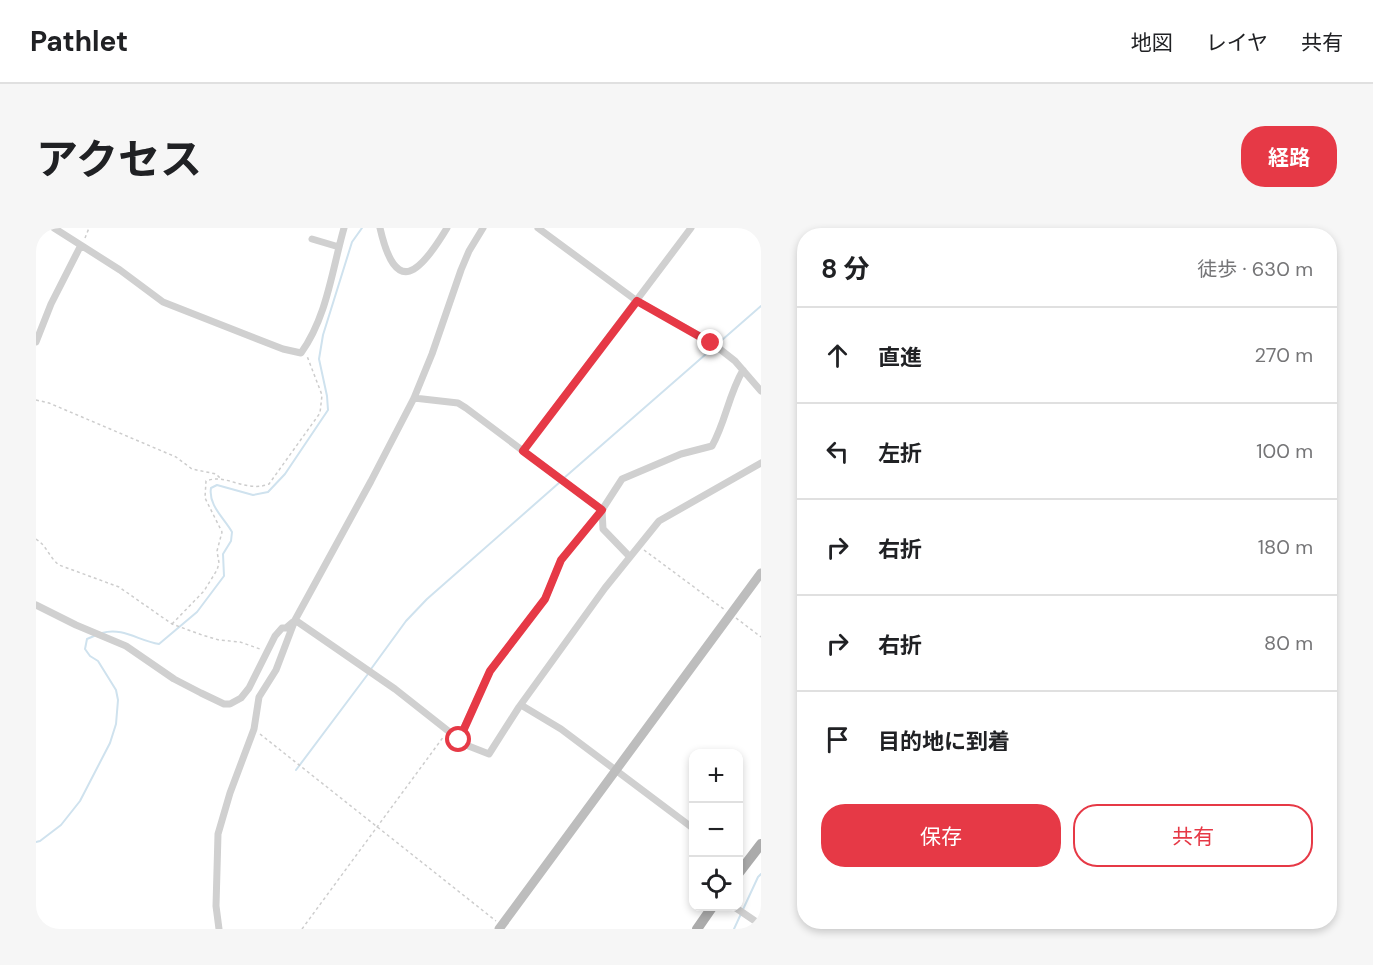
<!DOCTYPE html>
<html lang="ja">
<meta charset="utf-8">
<style>
:root{--surface:#fff;--page:#f6f6f6;--text:#202124;--muted:#757577;--line:#e0e0e0;--accent:#e63946}
body{margin:0;font-family:"DM Sans","Noto Sans JP",sans-serif;background:var(--page);color:var(--text)}
.controls{position:absolute;right:18px;bottom:18px;display:grid;overflow:hidden;border-radius:12px;box-shadow:0 3px 9px #0003}
.controls button{width:54px;height:54px;display:grid;place-items:center;padding:0;border:0;border-bottom:2px solid var(--line);background:var(--surface);color:var(--text);font:30px sans-serif}
.stop{position:absolute;width:18px;height:18px;margin:-14px;border:4px solid #e63946;border-radius:50%;background:#fff}
.stop.end{background:#e63946;border-color:#fff;box-shadow:0 2px 6px #0008}
.list{margin:0;padding:0;list-style:none}
h2{display:flex;justify-content:space-between;align-items:center;height:78px;margin:0;padding:0 24px;font-size:26px}
h2 small{font-size:20px;font-weight:400;color:var(--muted)}
.list li{display:grid;grid-template-columns:39px 1fr auto;gap:18px;align-items:center;box-sizing:border-box;height:96px;padding:0 24px;border-top:2px solid var(--line)}
.list b{display:block;font-size:22px;white-space:nowrap}
.list em{font-size:20px;font-style:normal;color:var(--muted)}
.actions{display:flex;gap:12px;padding:18px 24px}
.actions a{flex:1;padding:14px 0;border:2px solid var(--accent);border-radius:24px;text-align:center;font-size:21px;color:var(--accent)}
.actions .main{background:var(--accent);color:#fff}
.icon{flex:none;width:33px;height:33px;fill:none;stroke:currentColor;stroke-width:2;stroke-linecap:round;stroke-linejoin:round}
.map{position:relative;flex:none;width:725px;height:701px;overflow:hidden;border-radius:24px}
header{display:flex;align-items:center;gap:36px;box-sizing:border-box;height:84px;padding:0 30px;background:var(--surface);border-bottom:2px solid var(--line)}
header strong{font-size:28px}
nav{display:flex;gap:33px;margin-inline-start:auto;font-size:21px}
.intro{display:flex;align-items:center;justify-content:space-between;box-sizing:border-box;height:144px;padding:0 36px}
h1{margin:0;font-size:42px}
.button{padding:15px 27px;border-radius:24px;background:var(--accent);color:#fff;font-size:21px;font-weight:700}
main{display:flex;gap:36px;padding:0 36px}
aside{flex:1;background:var(--surface);border-radius:24px;box-shadow:0 3px 9px #0003}
.map>svg:first-child{display:block}
.lines{fill:none;stroke-linecap:round;stroke-linejoin:round}
.stream{stroke:#cfe2ee;stroke-width:2}
.path{stroke:#cdcdcd;stroke-width:1.5;stroke-dasharray:3 3;stroke-linecap:butt}
.street{stroke:#d0d0d0;stroke-width:7}
.secondary{stroke:#bdbdbd;stroke-width:9}
.primary{stroke:#ababab;stroke-width:10}
.route{stroke:#e63946;stroke-width:8}
</style>
<header>
<strong>Pathlet</strong>
<nav><a>地図</a><a>レイヤ</a><a>共有</a></nav>
</header>
<div class="intro"><h1>アクセス</h1><a class="button">経路</a></div>
<main>
<div class="map">
<svg width="725" height="701" viewBox="0 0 725 701">
<rect width="100%" height="100%" fill="#fff"/>
<g class="lines">
<path class="stream" d="M528 250 725 78
M66 405C87 399 103 413 123 416L161 384 188 348 187 326 195 313 196 304C188 290 172 277 175 260L181 257 217 267 232 264 249 246 292 182 291 168 283 131 287 107 316 14 326 0
M335 441 370 393 391 371 524 254
M260 542 332 446
M0 614 4 613 25 597 44 573 74 515 80 496 82 472 80 462 62 433 54 428 49 421 51 411 58 408
M698 701 722 649 725 646"/>
<path class="path" d="M49 10 53 0
M0 172 13 175 140 229 156 241 180 246 185 251
M0 311C12 319 12 328 23 337L83 359 136 396 166 407 183 412 204 414 224 421
M608 322 689 382
M700 390 725 409
M136 396 168 363 181 342 183 335 181 323 186 304 169 270 170 253C190 245 210 265 233 256L284 185 286 167 271 128
M224 506 460 693
M266 701 408 508"/>
<path class="street" d="M18 0 84 42 127 74 247 121 265 125C291 89 296 42 308 0
M344 0C360 70 384 45 411 0
M502 0 601 73 664 108 685 122 699 133 725 163
M276 11 303 19
M0 114 15 76 45 17
M378 170 422 175 430 180 566 282 567 301 594 329
M487 223 655 0
M0 377 40 397 90 418 138 451 165 465 188 476H194L205 470 213 460 239 408 246 400H250L257 394
M259 392 359 461 430 517 453 526 483 479 569 360 623 293 725 235
M485 477 525 501 658 601
M423 511 454 443 509 371 525 332 566 282 586 251 645 226 676 218C690 193 692 168 707 142
M697 678 725 697
M183 701 180 678 182 606 194 565 218 501 223 469 240 442 259 392 335 253 378 170 396 126 425 42 433 23 447 0"/>
<path class="secondary" d="M463 701 725 345"/>
<path class="primary" d="M702 646 725 616
M661 701 677 678"/>
</g>
<g class="lines">
<path class="route" d="M423 512 454 443 509 371 525 332 566 282 487 223 601 73 675 115"/>
</g>
</svg>
<div class="controls">
<button>+</button>
<button>−</button>
<button><svg class="icon" aria-label="locate" viewBox="0 0 24 24"><circle cx="12" cy="12" r="6"/><path d="M12 2v4M12 18v4M2 12h4M18 12h4"/></svg></button>
</div>
<div class="stop" style="left:423px;top:512px"></div>
<div class="stop end" style="left:675px;top:115px"></div>
</div>
<aside>
<h2>8 分<small>徒歩 · 630 m</small></h2>
<ul class="list">
<li><svg class="icon" aria-label="ahead" viewBox="0 0 24 24"><path d="M12 20V5M6 11l6-6 6 6"/></svg><div><b>直進</b></div><em>270 m</em></li>
<li><svg class="icon" aria-label="left" viewBox="0 0 24 24"><path d="M17 20v-9H6M10 6l-5 5 5 5"/></svg><div><b>左折</b></div><em>100 m</em></li>
<li><svg class="icon" aria-label="right" viewBox="0 0 24 24"><path d="M7 20v-9h11M14 6l5 5-5 5"/></svg><div><b>右折</b></div><em>180 m</em></li>
<li><svg class="icon" aria-label="right" viewBox="0 0 24 24"><path d="M7 20v-9h11M14 6l5 5-5 5"/></svg><div><b>右折</b></div><em>80 m</em></li>
<li><svg class="icon" aria-label="arrive" viewBox="0 0 24 24"><path d="M6 21V4h12l-3 4 3 4H6"/></svg><div><b>目的地に到着</b></div></li>
</ul>
<div class="actions"><a class="main">保存</a><a>共有</a></div>
</aside>
</main>
